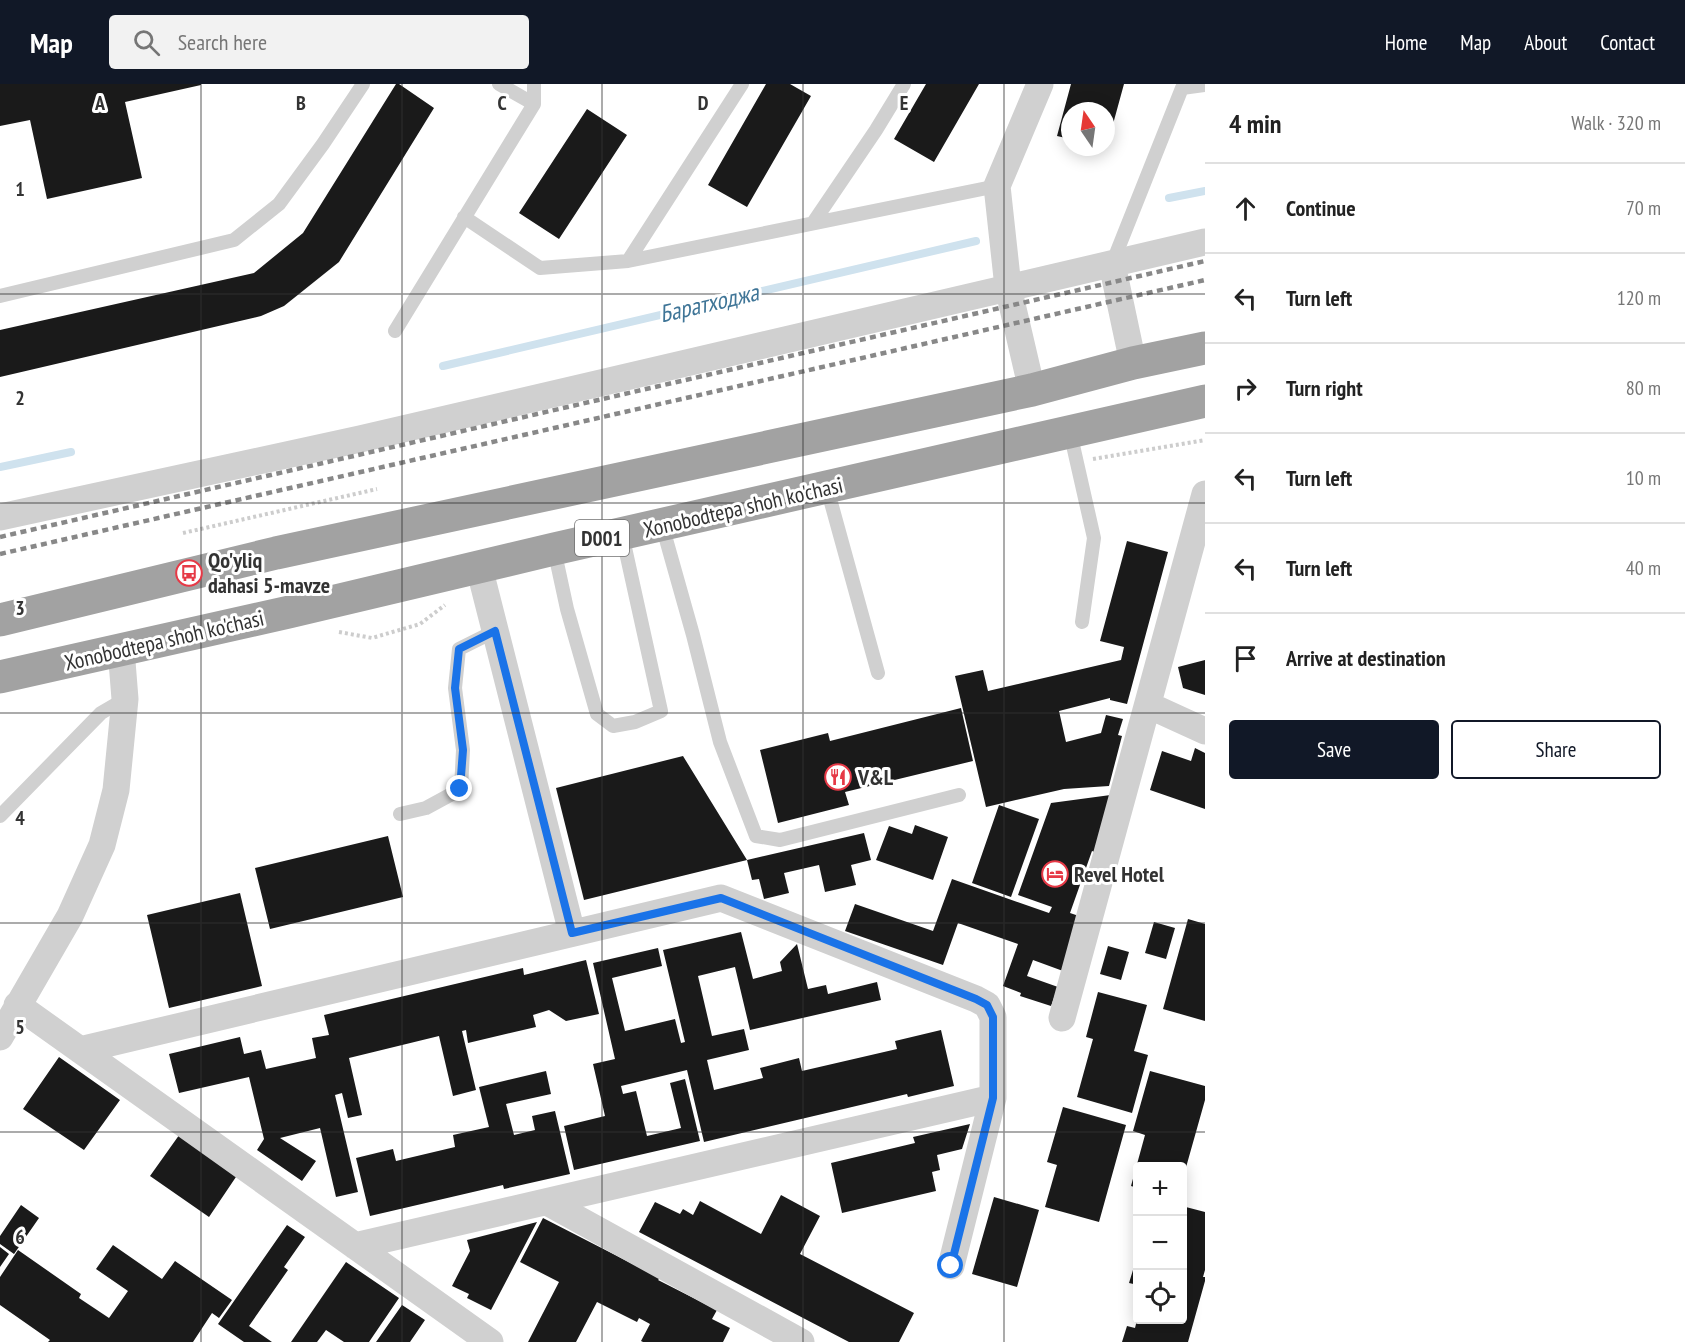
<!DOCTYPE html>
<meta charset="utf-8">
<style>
:root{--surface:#fff;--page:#f2f2f2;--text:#222;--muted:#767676;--line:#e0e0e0;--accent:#111827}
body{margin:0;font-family:"PT Sans Narrow",sans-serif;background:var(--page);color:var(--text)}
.controls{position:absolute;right:18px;bottom:18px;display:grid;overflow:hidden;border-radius:6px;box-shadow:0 3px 15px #0003}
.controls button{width:54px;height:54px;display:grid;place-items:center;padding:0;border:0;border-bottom:2px solid var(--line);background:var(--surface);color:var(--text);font:30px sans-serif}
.compass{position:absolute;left:1061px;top:18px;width:54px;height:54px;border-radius:50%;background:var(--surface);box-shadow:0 3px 15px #0003;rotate:347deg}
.stop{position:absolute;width:18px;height:18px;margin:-14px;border:4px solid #1a73e8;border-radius:50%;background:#fff}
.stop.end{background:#1a73e8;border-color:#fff;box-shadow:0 2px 6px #0008}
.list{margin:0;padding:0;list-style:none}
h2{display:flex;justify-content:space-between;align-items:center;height:78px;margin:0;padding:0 24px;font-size:26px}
h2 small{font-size:20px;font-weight:400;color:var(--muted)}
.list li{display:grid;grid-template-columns:39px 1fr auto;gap:18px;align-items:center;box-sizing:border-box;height:90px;padding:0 24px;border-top:2px solid var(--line)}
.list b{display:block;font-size:22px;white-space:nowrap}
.list em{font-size:20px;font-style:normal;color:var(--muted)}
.actions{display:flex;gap:12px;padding:18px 24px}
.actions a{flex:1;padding:14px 0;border:2px solid var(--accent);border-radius:6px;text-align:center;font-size:21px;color:var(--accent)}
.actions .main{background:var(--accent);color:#fff}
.icon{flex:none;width:33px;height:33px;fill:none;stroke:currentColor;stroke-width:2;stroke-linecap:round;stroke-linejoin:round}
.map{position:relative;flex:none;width:1205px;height:1258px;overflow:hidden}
header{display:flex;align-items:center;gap:36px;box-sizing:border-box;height:84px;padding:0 30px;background:var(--accent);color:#fff}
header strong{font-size:28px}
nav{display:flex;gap:33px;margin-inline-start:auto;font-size:21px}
.search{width:420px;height:54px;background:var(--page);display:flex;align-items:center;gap:15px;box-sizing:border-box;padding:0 21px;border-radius:6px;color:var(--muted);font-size:22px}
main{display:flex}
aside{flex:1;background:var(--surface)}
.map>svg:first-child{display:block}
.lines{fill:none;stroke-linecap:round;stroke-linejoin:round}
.stream{stroke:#cfe2ee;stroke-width:8}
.building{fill:#1a1a1a}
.path{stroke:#cdcdcd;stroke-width:4;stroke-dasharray:3 3;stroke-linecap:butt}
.service{stroke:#d0d0d0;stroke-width:14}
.minor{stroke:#d0d0d0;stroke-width:27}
.trunk{stroke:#a2a2a2;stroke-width:33}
.rail{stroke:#888;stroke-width:4.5;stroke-dasharray:6 4.5;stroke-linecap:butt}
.route{stroke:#1a73e8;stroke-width:8}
.grid{fill:none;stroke:#333;stroke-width:1.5;stroke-opacity:0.55}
.labels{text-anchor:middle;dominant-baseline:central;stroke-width:6;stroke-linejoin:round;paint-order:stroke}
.shield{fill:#fff;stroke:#707070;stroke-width:1.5}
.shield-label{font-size:21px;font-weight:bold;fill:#333}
.street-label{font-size:22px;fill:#333;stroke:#fff}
.poi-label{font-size:22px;font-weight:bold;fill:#333;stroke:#fff;text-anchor:start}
.water-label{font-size:24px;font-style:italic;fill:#3f7597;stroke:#fff}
.grid-label{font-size:20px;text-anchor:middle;font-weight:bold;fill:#333;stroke:#fff;stroke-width:6;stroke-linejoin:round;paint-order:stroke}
</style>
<header>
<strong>Map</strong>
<div class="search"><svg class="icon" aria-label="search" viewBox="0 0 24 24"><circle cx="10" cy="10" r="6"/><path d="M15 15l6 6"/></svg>Search here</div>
<nav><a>Home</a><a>Map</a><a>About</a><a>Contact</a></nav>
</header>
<main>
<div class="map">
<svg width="1205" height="1258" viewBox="0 0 1205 1258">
<rect width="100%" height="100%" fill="#fff"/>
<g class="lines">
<path class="stream" d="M1169 114 1205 107
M443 282 976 157
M0 383 71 368"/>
</g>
<path class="building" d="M0 0H201V1L125 18 142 94 47 115 30 36 0 42Z
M396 0H399L434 24 339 178 284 222 261 232 0 293V246L254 189 303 149Z
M766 0H790L811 12 747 123 708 101Z
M926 0H979L934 78 894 55Z
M1071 0H1124L1107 62 1106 27H1070V55L1057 52Z
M587 25 627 51 559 155 519 129Z
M1127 457 1168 468 1127 620 1110 616V614L1059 627 1066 658 1101 649 1106 631 1123 635 1118 651 1122 652 1109 702 1064 705 986 723 955 592 983 586 988 607 1121 576 1124 563 1100 557Z
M1205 576V611L1183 604 1178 583Z
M961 624 973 677 845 708 849 721 778 739 760 666 828 649 830 657Z
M1195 664 1205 669V725L1150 706 1162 667 1191 677Z
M683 672 747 776 584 816 556 704Z
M1118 710 1097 769 1092 767 1070 829 1082 833 1063 887 1033 876 1027 892 1058 903 1051 922 1020 912 1021 909 1003 902 1018 860 958 839 943 881 845 847 855 820 933 847 952 795 1049 829 1052 823 1018 811 1051 719Z
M999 721 1039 735 1011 813 972 799Z
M915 741 948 753 933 796 876 776 889 742 912 750Z
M864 749 871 776 851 781 856 801 825 808 819 781 784 789 789 809 764 815 759 795 752 796 747 776Z
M388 752 403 813 270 845 255 784Z
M240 809 262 902 169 924 147 831Z
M1188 835 1205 840V937L1163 925Z
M1154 838 1175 844 1166 875 1145 869Z
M741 848 753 895 782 887 780 878 797 860 808 905 826 901 828 910 877 898 881 916 750 946 735 883 698 892 712 952 744 945 749 966 707 976 714 1006 763 994 760 984 799 974 802 987 897 965 895 957 941 946 954 1002 908 1013 907 1010 704 1058 687 986 621 1002 623 1010 636 1007 647 1052 681 1044 670 999 685 995 700 1057 574 1086 564 1042 605 1032 593 980 615 975 593 879 658 864 662 882 612 894 625 947 675 935 681 959 685 958 663 866Z
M1108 862 1129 868 1121 896 1100 890Z
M586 876 599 930 566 937 549 926 533 931 536 943 468 959 466 946 462 947 476 1006 453 1012 439 952 349 974 362 1031 348 1034 342 1009 335 1011 358 1108 336 1113 320 1044 280 1054 316 1077 302 1097 257 1066 264 1055 249 993 179 1009 169 970 240 953 244 970 261 966 266 985 316 974 312 954 329 951 324 931 523 884 524 891Z
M1098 908 1147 921 1134 967 1148 971 1132 1029 1077 1013 1093 955 1086 953Z
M59 973 120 1016 84 1066 23 1025Z
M546 987 551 1010 506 1020 514 1051 535 1046 532 1032 555 1027 570 1090 504 1105 503 1101 370 1132 356 1074 393 1065 396 1077 455 1063 453 1051 489 1043 479 1003Z
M1150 987 1205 1002V1016L1183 1094 1182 1082H1138V1104L1131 1102 1145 1051 1133 1047Z
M1063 1023 1126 1041 1099 1138 1045 1123 1057 1081 1047 1078Z
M970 1040 962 1065 937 1071 940 1086 932 1088 936 1107 842 1129 831 1079 915 1059 913 1053Z
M182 1047 240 1087 209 1133 150 1092Z
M781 1111 820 1132 800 1170 914 1229 899 1258H849L639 1148 655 1118 680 1130 683 1125 693 1131 700 1117 761 1150Z
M994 1113 1039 1126 1017 1203 972 1190Z
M21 1121 39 1134 14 1170 0 1160V1152Z
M1182 1122 1205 1128V1186L1203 1193H1205V1197L1188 1258H1122L1127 1242 1135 1244 1137 1236H1182Z
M543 1134 660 1194 658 1196 717 1226 712 1235 730 1244 723 1258H643L641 1257 650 1240 639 1234 637 1238 597 1218 576 1258H528L559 1198 520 1178Z
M537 1138 491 1226 467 1214 469 1210 452 1202 470 1167 467 1156Z
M287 1141 305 1153 284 1183 288 1186 249 1242 272 1258H244L218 1240Z
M113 1161 162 1195 175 1177 232 1216 219 1234 212 1229 193 1258H48L50 1256 0 1221V1193L18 1166 81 1210 79 1214 109 1234 128 1207 96 1185Z
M0 1163 9 1170 0 1183Z
M1137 1173H1138V1201L1129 1199Z
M346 1178 399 1214 369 1258H344L326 1246 317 1258H291Z
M402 1221 425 1236 410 1258H376Z"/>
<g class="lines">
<path class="path" d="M1093 375 1205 356
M183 449 377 405
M339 548 372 554 420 540 445 521"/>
<path class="service" d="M499 0 534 20
M464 133 540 184 628 177 997 102
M813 139 876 46 904 0
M628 177 742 0
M1112 180 1182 4 1205 1
M0 212 234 156 279 120 323 60 363 0
M395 247 534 20V0
M1070 348 1094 454 1082 538
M827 404 878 589
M662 441 693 551 720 658 756 752 780 756 959 711
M554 465 567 525 597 630 613 642 635 638 661 627 622 450
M400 730 426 724 461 705 463 666 455 604 459 565 495 547
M0 732 101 629 125 615"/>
<path class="minor" d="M1112 180 1133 279
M1032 306 1008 203 997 102 1040 0
M0 433 360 355 1205 158
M479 483 572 849
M1148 621 1205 647
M17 921 490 1258
M1062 934 1205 410
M0 953 70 832 102 761 116 706 125 615 121 565
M80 966 721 814 976 915 987 921 993 933V1014L951 1182
M547 1118 801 1258
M355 1162 993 1014"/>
<path class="trunk" d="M0 536 276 469 1032 306 1133 279 1205 264
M0 593 289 528 554 465 1205 317"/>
<path class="rail" d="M0 453 1205 177
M0 470 1205 196"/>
</g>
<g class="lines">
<path class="route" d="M460 705 463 666 455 604 459 565 495 547 572 849 721 814 976 915 987 921 993 933V1014L951 1182"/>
</g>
<path class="grid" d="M201 0V1258M402 0V1258M602 0V1258M803 0V1258M1004 0V1258M0 210H1205M0 419H1205M0 629H1205M0 839H1205M0 1048H1205"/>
<defs>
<g id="bus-ring" transform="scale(1.35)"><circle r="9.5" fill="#fff" stroke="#e63946" stroke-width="1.5"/><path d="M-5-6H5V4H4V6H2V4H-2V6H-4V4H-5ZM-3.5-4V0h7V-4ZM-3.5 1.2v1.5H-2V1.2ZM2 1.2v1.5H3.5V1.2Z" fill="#e63946"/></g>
<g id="restaurant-ring" transform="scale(1.35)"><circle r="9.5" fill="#fff" stroke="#e63946" stroke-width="1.5"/><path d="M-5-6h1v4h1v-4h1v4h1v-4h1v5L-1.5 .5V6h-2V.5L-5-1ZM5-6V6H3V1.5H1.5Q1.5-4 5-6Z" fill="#e63946"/></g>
<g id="hotel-ring" transform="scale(1.35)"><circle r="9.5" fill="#fff" stroke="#e63946" stroke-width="1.5"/><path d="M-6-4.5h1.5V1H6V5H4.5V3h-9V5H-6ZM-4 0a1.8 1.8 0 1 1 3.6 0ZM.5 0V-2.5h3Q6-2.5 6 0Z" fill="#e63946"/></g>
</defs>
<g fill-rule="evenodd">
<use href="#bus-ring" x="189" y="489"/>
<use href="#restaurant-ring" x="838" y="693"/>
<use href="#hotel-ring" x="1055" y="790"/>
</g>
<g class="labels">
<rect class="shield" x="575" y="436" width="54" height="36" rx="4.5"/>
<g class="shield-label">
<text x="602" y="454">D001</text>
</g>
<g class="street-label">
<text transform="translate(743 423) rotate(-13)">Xonobodtepa shoh ko'chasi</text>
<text transform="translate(164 556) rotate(-13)">Xonobodtepa shoh ko'chasi</text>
</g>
<g class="poi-label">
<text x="208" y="476">Qo'yliq<tspan x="208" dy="25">dahasi 5-mavze</tspan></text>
<text x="858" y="693">V&amp;L</text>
<text x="1074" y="790">Revel Hotel</text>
</g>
<g class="water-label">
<text transform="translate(709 219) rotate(-13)">Баратходжа</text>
</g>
</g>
<g class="grid-label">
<text x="100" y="26">A</text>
<text x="301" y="26">B</text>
<text x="502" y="26">C</text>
<text x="703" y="26">D</text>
<text x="904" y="26">E</text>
<text x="20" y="112">1</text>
<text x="20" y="321">2</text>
<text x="20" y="531">3</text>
<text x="20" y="741">4</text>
<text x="20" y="950">5</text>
<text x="20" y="1160">6</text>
</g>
</svg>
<div class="controls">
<button>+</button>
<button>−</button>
<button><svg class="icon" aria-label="locate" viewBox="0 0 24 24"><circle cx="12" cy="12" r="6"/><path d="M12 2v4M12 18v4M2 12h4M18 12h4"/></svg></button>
</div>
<svg class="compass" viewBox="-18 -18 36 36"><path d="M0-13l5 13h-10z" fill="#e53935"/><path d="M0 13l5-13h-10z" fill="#767676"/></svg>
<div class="stop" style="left:951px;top:1182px"></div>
<div class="stop end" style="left:460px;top:705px"></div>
</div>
<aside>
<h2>4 min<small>Walk · 320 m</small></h2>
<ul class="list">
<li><svg class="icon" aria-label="ahead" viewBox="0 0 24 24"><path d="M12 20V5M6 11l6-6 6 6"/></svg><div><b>Continue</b></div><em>70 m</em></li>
<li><svg class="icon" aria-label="left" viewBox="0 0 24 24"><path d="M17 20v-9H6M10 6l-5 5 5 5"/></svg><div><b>Turn left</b></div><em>120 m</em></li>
<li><svg class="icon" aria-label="right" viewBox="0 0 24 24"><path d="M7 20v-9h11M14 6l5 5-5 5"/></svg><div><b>Turn right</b></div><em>80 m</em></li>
<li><svg class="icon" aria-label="left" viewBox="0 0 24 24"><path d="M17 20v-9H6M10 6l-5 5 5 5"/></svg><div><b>Turn left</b></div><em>10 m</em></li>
<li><svg class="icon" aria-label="left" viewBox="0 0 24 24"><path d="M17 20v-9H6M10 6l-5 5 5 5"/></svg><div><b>Turn left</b></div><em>40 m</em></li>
<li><svg class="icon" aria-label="arrive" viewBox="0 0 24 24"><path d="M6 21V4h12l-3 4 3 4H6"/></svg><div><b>Arrive at destination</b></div></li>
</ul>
<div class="actions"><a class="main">Save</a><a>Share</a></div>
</aside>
</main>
